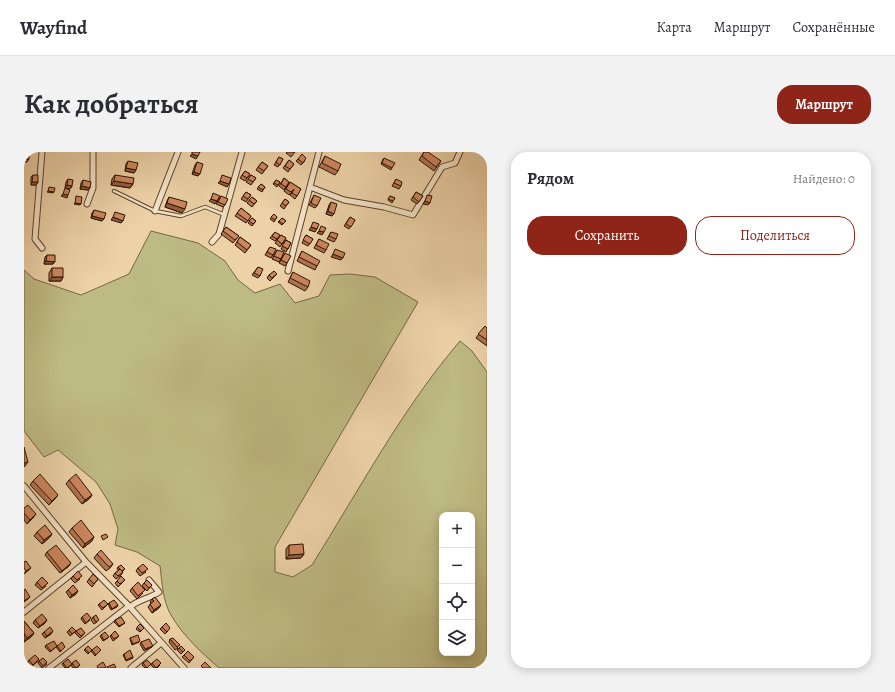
<!DOCTYPE html>
<html lang="ru">
<meta charset="utf-8">
<style>
:root{--surface:#fff;--page:#f2f2f3;--text:#2b2b33;--muted:#7c7c81;--line:#e1e1e2;--accent:#8f2418}
body{margin:0;font-family:Alegreya,serif;background:var(--page);color:var(--text)}
.controls{position:absolute;right:12px;bottom:12px;display:grid;overflow:hidden;border-radius:8px;box-shadow:0 2px 10px #0003}
.controls button{width:36px;height:36px;display:grid;place-items:center;padding:0;border:0;border-bottom:1px solid var(--line);background:var(--surface);color:var(--text);font:20px sans-serif}
.list{margin:0;padding:0;list-style:none}
h2{display:flex;justify-content:space-between;align-items:center;height:52px;margin:0;padding:0 16px;font-size:17px}
h2 small{font-size:13px;font-weight:400;color:var(--muted)}
.actions{display:flex;gap:8px;padding:12px 16px}
.actions a{flex:1;padding:9px 0;border:1px solid var(--accent);border-radius:16px;text-align:center;font-size:14px;color:var(--accent)}
.actions .main{background:var(--accent);color:#fff}
.icon{flex:none;width:22px;height:22px;fill:none;stroke:currentColor;stroke-width:2;stroke-linecap:round;stroke-linejoin:round}
.map{position:relative;flex:none;width:463px;height:516px;overflow:hidden;border-radius:16px}
header{display:flex;align-items:center;gap:24px;box-sizing:border-box;height:56px;padding:0 20px;background:var(--surface);border-bottom:1px solid var(--line)}
header strong{font-size:19px}
nav{display:flex;gap:22px;margin-inline-start:auto;font-size:14px}
.intro{display:flex;align-items:center;justify-content:space-between;box-sizing:border-box;height:96px;padding:0 24px}
h1{margin:0;font-size:28px}
.button{padding:10px 18px;border-radius:16px;background:var(--accent);color:#fff;font-size:14px;font-weight:700}
main{display:flex;gap:24px;padding:0 24px}
aside{flex:1;background:var(--surface);border-radius:16px;box-shadow:0 2px 10px #0003}
.map>svg:first-child{display:block}
.green{fill:#beba83;stroke:#766642;fill-rule:evenodd}
.lines{fill:none;stroke-linecap:round;stroke-linejoin:round}
.service-casing{stroke:#5d432b;stroke-width:4.5}
.minor-casing{stroke:#5d432b;stroke-width:7}
.service{stroke:#f3e2c6;stroke-width:2.5}
.minor{stroke:#f3e2c6;stroke-width:5}
.wall{fill:#b07452;stroke:#2d1301}
.shaded-wall{fill:#905e42;stroke:#2d1301}
.building{fill:#cd875f;stroke:#2d1301}
</style>
<header>
<strong>Wayfind</strong>
<nav><a>Карта</a><a>Маршрут</a><a>Сохранённые</a></nav>
</header>
<div class="intro"><h1>Как добраться</h1><a class="button">Маршрут</a></div>
<main>
<div class="map">
<svg width="463" height="516" viewBox="0 0 463 516">
<rect width="100%" height="100%" fill="#edd2a8"/>
<filter id="stains"><feTurbulence type="fractalNoise" baseFrequency=".005" numOctaves="4"/><feColorMatrix values="0 0 0 0 .2 0 0 0 0 .09 0 0 0 0 .02 0 0 0 .5 -.17"/></filter>
<radialGradient id="worn" r=".72"><stop offset=".6" stop-color="#630" stop-opacity="0"/><stop offset="1" stop-color="#630" stop-opacity=".3"/></radialGradient>
<path class="green" d="M127 79 174 91 201 109 214 128 231 141 256 132 271 151 295 144 306 123 326 122 351 125 394 150 251 395V420L269 425 288 413C335 338 378 257 436 189L448 199 463 220V516H195C177 500 159 484 147 463 139 450 138 430 136 414L113 400 91 393 94 377 86 352 72 330 34 298 20 305 0 279V118L10 127 57 143 105 122ZM418 363H448V501H418Z"/>
<g class="lines">
<g class="service-casing">
<path id="service" d="M90 39 131 59 157 64 181 55 201 63"/>
</g>
<g class="minor-casing">
<path id="minor" d="M18 0 11 87 18 96
M286 35 320 48 360 55 389 63 418 15 431 11 436 0
M63 52 69 36V0
M131 59 154 0
M188 90 195 82 218 0
M264 119 295 0
M0 334 62 410 105 454 160 516
M106 455C115 447 125 447 135 440L125 428
M0 460 62 410
M25 516 105 454
M107 516 137 491"/>
</g>
<use href="#service" class="service"/>
<use href="#minor" class="minor"/>
</g>
<path class="wall" d="M263 0H271L267 5 262 1Z
M400 0 417 9 410 19 395 8Z
M301 4 314 19 311 23 295 15Z
M255 5 259 7 254 15 250 13Z
M274 7 281 9 277 13 272 9Z
M359 7 368 16 367 18 357 12Z
M265 8 270 12 264 20 259 16Z
M104 9 112 18 110 21 101 19 102 12Z
M173 10 174 24 168 22 171 13Z
M238 10 244 14 238 22 232 18Z
M221 19 226 22 221 29 216 26Z
M9 23 14 30 12 33H7V25Z
M91 23 109 32 106 36 87 33 88 27Z
M227 23 232 26 227 33 222 30Z
M260 26 265 30 260 38 255 34Z
M44 27 48 34 46 37 41 36 42 30Z
M372 27 377 34 375 37 368 34Z
M59 28 64 38 56 37 57 31Z
M252 28 256 30 253 35 249 32Z
M266 30 277 37 271 47 266 43 268 40 265 43 260 39Z
M237 32 241 35 238 40 233 37Z
M222 40 227 43 222 50 217 47Z
M392 40 399 44 393 52 387 48Z
M290 43 293 54 291 56 285 53Z
M197 44 201 53 199 55 192 52Z
M366 44 371 46 368 51 364 48Z
M145 45 158 61 141 55 143 49Z
M228 45 233 49 228 55 223 51Z
M261 47 265 50 260 57 256 54Z
M307 50 308 64 302 62 305 53Z
M217 56 227 64 222 71 211 64Z
M70 58 80 67 78 69 67 66 68 61Z
M250 62 253 65 250 70 246 67Z
M326 65 331 68 325 77 320 74Z
M228 66 232 69 228 74 224 71Z
M258 66 262 69 258 73 254 70Z
M202 75 215 84 209 91 197 82Z
M251 80 253 87 251 89 246 86Z
M307 80 312 87 310 90 303 87Z
M257 83 262 86 256 95 251 91Z
M282 83 289 87 284 94 278 91Z
M216 85 227 93 221 101 211 93Z
M295 87 302 98 300 101 290 96Z
M262 88 267 91 262 100 257 97Z
M246 95 249 103 247 106 241 103Z
M253 98 257 107 255 110 248 107Z
M278 99 293 114 291 118 273 109Z
M261 101 263 111 261 114 255 111Z
M23 103 29 112H20L21 105Z
M234 115 236 124 234 126 228 123Z
M28 116 39 125 37 129H25V121Z
M269 120 284 135 281 139 264 130Z
M253 122 246 129 243 126 245 123Z
M461 174 463 176V194L452 186Z
M45 328 68 343 65 347 58 352 42 332Z
M9 329 31 347 25 353 6 333Z
M0 356 9 366 3 372 0 368Z
M48 376 68 389 59 396 45 380Z
M13 380 28 382 25 386 18 392 10 384Z
M265 393 280 402 277 406 262 407V397Z
M23 400 45 414 36 421 21 403Z
M73 402 89 412 86 416 82 419 70 406Z
M94 415 100 418 98 420H99L97 423 92 427 89 424 91 421 95 418 93 417Z
M114 416 122 420 116 424 112 419Z
M49 424 56 427 51 431 47 427Z
M65 427H74L68 435 63 430Z
M101 428 94 435 91 431 93 429Z
M13 430 22 434 17 438 11 433Z
M120 431 128 433 123 439 118 434Z
M108 436 119 441 113 447 106 439Z
M44 438 52 442 46 446 42 440Z
M128 447 135 456 128 461 124 455 127 451 126 450Z
M85 451 94 453 93 455 87 458 84 452 78 458 74 453 75 452H84Z
M58 465 66 468 61 472 57 467Z
M69 465 73 470 70 472 67 468Z
M11 468 21 471 14 476 9 471Z
M91 468 101 471 95 475 90 470Z
M0 469 10 481 7 485 0 490Z
M116 472 120 476 116 480 112 477Z
M138 475 144 479 141 482 136 477Z
M45 478 52 479 46 484 43 480Z
M52 479 61 481 56 486 51 481Z
M20 480 27 482 21 486 18 482Z
M77 483 84 486 79 489 76 484Z
M87 483 94 485 89 489 86 484Z
M106 486 115 490 108 493 106 487Z
M146 487 154 496 151 498 145 490Z
M117 490 128 495 120 499 116 492Z
M22 493 32 495 26 500 21 495Z
M33 494 41 495 36 500 32 495Z
M157 494 159 500 157 502 153 498Z
M61 497 68 498H77L71 504 67 499 64 502 60 498Z
M100 502 109 505V506L102 509 99 503Z
M160 503 170 505 165 511 158 505Z
M15 507 13 510 7 515 3 511 5 508Z
M15 509 23 512 18 516 14 511Z
M39 511 47 512 56 513 53 516H49L47 513 44 516H41L38 512Z
M119 511 126 513 123 516H121L118 513Z
M128 511 136 513 133 516H130L127 513Z"/>
<path class="shaded-wall" d="M168 2 174 4 172 7 166 4Z
M0 7H5L3 10H0Z
M102 16 112 18 110 21 101 19Z
M170 20 176 22 174 24 168 22Z
M90 29 109 32 106 36 87 33Z
M196 29 205 32 203 35 194 31Z
M8 30H14L12 33H7Z
M43 33 48 34 46 37 41 36Z
M58 34 66 36 64 38 56 37Z
M24 39 30 40 29 41 23 40Z
M39 42 44 43 43 46 37 44Z
M187 47 193 49 191 52 185 49Z
M401 49 406 51 404 53 399 52Z
M51 51 57 52 56 53 50 52Z
M143 51 161 57 158 61 141 55Z
M304 59 310 62 308 64 302 62Z
M68 64 80 67 78 69 67 66Z
M89 65 99 69 97 71 87 68Z
M287 75 293 77 291 80 285 78Z
M295 79 300 80 298 83 293 81Z
M309 102 319 106 317 108 307 105Z
M22 109 31 110 29 112H20Z
M28 125H39L37 129H25Z
M4 310 1 314 0 315V311Z
M34 343 31 347 25 353 28 349Z
M68 343 65 347 58 352 61 348Z
M12 362 9 366 3 372 6 368Z
M28 382 25 386 18 392 20 388Z
M70 385 68 389 59 396 61 392Z
M280 402 277 406 262 407 265 403Z
M47 411 45 414 36 421 38 419Z
M7 416 5 418 0 422 2 419Z
M54 439 52 442 46 446 48 443Z
M6 445 4 447 0 450V449Z
M137 453 135 456 128 461 130 458Z
M23 468 21 471 14 476 16 474Z
M29 479 27 482 21 486 23 484Z
M10 481 7 485 0 490 3 486Z"/>
<path class="building" d="M0 0H5V7H0Z
M168 0H176L174 4 168 2Z
M400 0H404L417 9 412 15 398 4Z
M278 2 282 6 279 11 274 7Z
M301 4 317 12 314 19 298 11Z
M255 5 259 7 256 13 252 10Z
M360 6 371 11 368 16 358 11Z
M265 8 270 12 266 17 261 14Z
M104 9 114 11 112 18 102 16Z
M173 10 179 12 176 22 170 20Z
M238 10 244 14 240 19 234 15Z
M221 19 226 22 223 26 218 23Z
M9 23H14V30H8Z
M91 23 110 26 109 32 90 29Z
M198 23 207 26 205 32 196 29Z
M227 23 232 26 229 30 224 27Z
M260 26 265 30 262 35 257 32Z
M44 27 49 28 48 34 43 33Z
M372 27 378 30 377 34 370 31Z
M59 28 67 30 66 36 58 34Z
M252 28 256 30 254 33 250 31Z
M266 30 277 37 273 44 268 41 270 37 267 40 262 37Z
M237 32 241 35 239 38 234 35Z
M25 35 31 36 30 40 24 39Z
M41 36 46 38 44 43 39 42Z
M222 40 227 43 224 47 219 44Z
M392 40 399 44 395 50 389 45Z
M189 41 196 44 193 49 187 47Z
M290 43 297 46 293 54 287 51Z
M403 43 408 44 406 51 401 49Z
M52 44 58 45 57 52 51 51Z
M197 44 204 47 201 53 194 50Z
M366 44 371 46 369 49 364 47Z
M145 45 163 50 161 57 143 51Z
M228 45 233 49 230 52 225 48Z
M261 47 265 50 262 54 258 51Z
M307 50 313 52 310 62 304 59Z
M217 56 227 64 224 69 213 61Z
M70 58 82 61 80 67 68 64Z
M91 60 101 63 99 69 89 65Z
M250 62 253 65 251 68 247 65Z
M326 65 331 68 327 75 322 72Z
M228 66 232 69 229 72 225 69Z
M258 66 262 69 259 72 255 69Z
M289 70 295 72 293 77 287 75Z
M297 74 302 76 300 80 295 79Z
M202 75 215 84 211 88 199 79Z
M251 80 256 83 253 87 248 84Z
M307 80 314 82 312 87 305 84Z
M257 83 262 86 258 92 253 88Z
M282 83 289 87 286 92 279 88Z
M216 85 227 93 223 98 213 90Z
M295 87 305 92 302 98 292 93Z
M262 88 267 91 264 97 258 94Z
M246 95 252 97 249 103 243 100Z
M311 97 321 101 319 106 309 102Z
M253 98 260 100 257 107 250 104Z
M278 99 296 109 293 114 275 105Z
M261 101 267 104 263 111 257 108Z
M23 103H31V110L22 109Z
M234 115 239 117 236 124 230 121Z
M28 116H39V125H28Z
M250 119 253 122 248 126 245 123Z
M269 120 286 129 284 135 266 126Z
M461 174 463 176V188L454 182Z
M0 295 4 310 0 311Z
M16 322 34 343 28 349 9 329Z
M52 322 68 343 61 348 45 328Z
M4 353 12 362 6 368 0 361V356Z
M57 368 70 385 61 392 48 376Z
M21 373 28 382 20 388 13 380Z
M82 382 84 385 79 388 77 384Z
M279 392 280 402 265 403V393Z
M32 393 47 411 38 419 23 400Z
M77 398 89 412 85 415 73 402Z
M2 409 7 416 2 419 0 416V410Z
M119 412 124 417 118 421 114 416Z
M97 413 101 417 98 419 94 415Z
M96 417 99 420 94 424 91 421Z
M54 419 58 424 53 428 49 424Z
M69 422 74 427 70 432 65 427Z
M97 424 101 428 96 432 93 429Z
M18 425 24 431 18 436 13 430Z
M123 428 128 433 125 436 120 431Z
M114 430 121 438 114 444 108 436Z
M49 433 54 439 48 443 44 438Z
M1 437 6 445 0 449V438Z
M131 445 137 453 130 458 126 452 130 449 128 447Z
M80 448 84 452 79 456 75 452Z
M90 448 94 453 88 457 85 451Z
M63 461 67 466 62 471 58 465Z
M18 462 23 468 16 474 11 468Z
M72 463 75 468 72 470 69 465Z
M97 465 101 471 95 474 91 468Z
M0 469 10 481 3 486 0 481Z
M142 471 146 476 143 480 138 475Z
M116 472 120 476 117 479 113 475Z
M26 475 29 479 23 484 20 480Z
M48 475 52 479 48 482 45 478Z
M57 476 61 481 57 484 52 479Z
M91 479 95 484 90 487 87 483Z
M81 480 85 485 80 488 77 483Z
M114 483 116 489 109 492 106 486Z
M149 486 156 493 153 495 146 487Z
M125 487 129 494 121 497 117 490Z
M30 489 33 494 27 499 22 493Z
M38 490 41 495 37 499 33 494Z
M64 494 68 498 65 501 61 497Z
M73 494 77 498 72 503 68 498Z
M157 494 161 498 159 500 155 496Z
M106 498 109 505 102 508 100 502Z
M164 499 170 505 166 509 160 503Z
M11 503 15 507 9 513 5 508Z
M19 506 23 510 19 514 15 509Z
M44 507 48 512 43 516 39 511Z
M133 507 137 511 132 516 128 511Z
M52 508 56 513 52 516 48 511Z
M123 508 127 512 123 516 119 511Z
M79 510 82 515 80 516H74L73 514Z
M181 510 187 516H179L177 514Z
M90 512 92 516H83V515Z"/>
<rect width="100%" height="100%" filter="url(#stains)"/>
<rect width="100%" height="100%" fill="url(#worn)"/>
</svg>
<div class="controls">
<button>+</button>
<button>−</button>
<button><svg class="icon" aria-label="locate" viewBox="0 0 24 24"><circle cx="12" cy="12" r="6"/><path d="M12 2v4M12 18v4M2 12h4M18 12h4"/></svg></button>
<button><svg class="icon" aria-label="layers" viewBox="0 0 24 24"><path d="M12 4l9 5-9 5-9-5zM3 14l9 5 9-5"/></svg></button>
</div>
</div>
<aside>
<h2>Рядом<small>Найдено: 0</small></h2>
<ul class="list">
</ul>
<div class="actions"><a class="main">Сохранить</a><a>Поделиться</a></div>
</aside>
</main>
